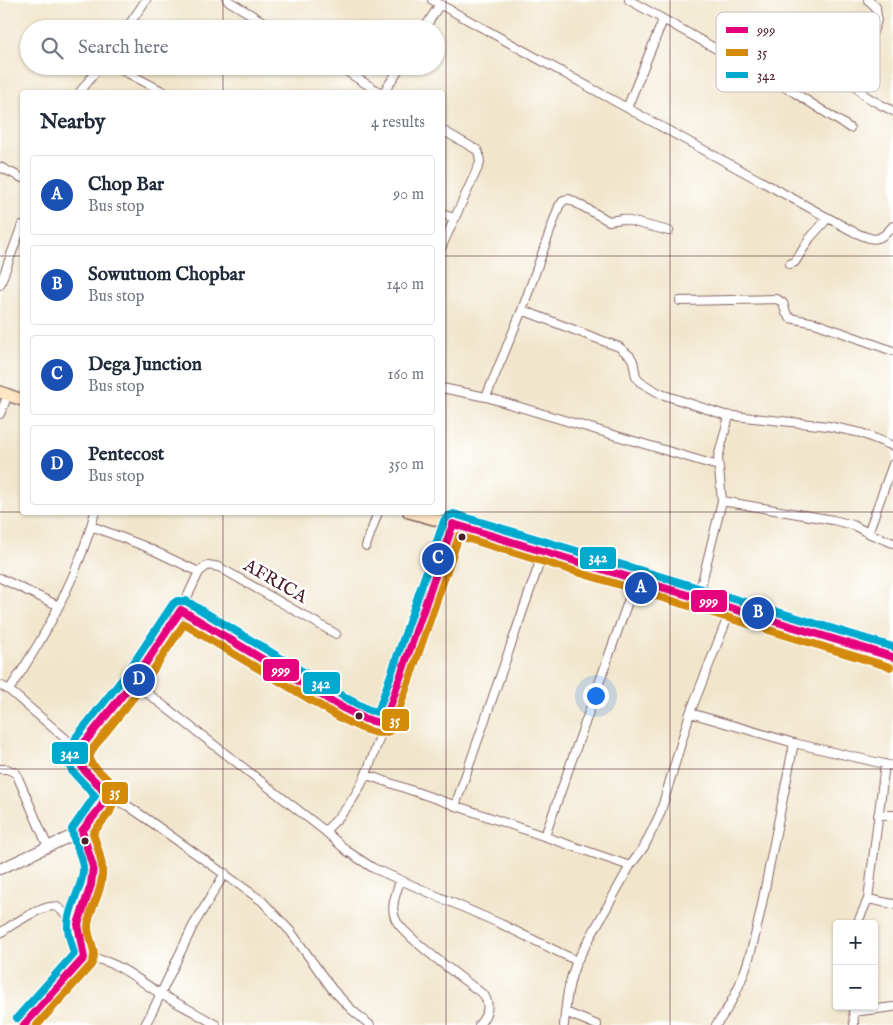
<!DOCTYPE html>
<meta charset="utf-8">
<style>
:root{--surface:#fff;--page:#f2f2f3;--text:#1f2937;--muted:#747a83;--line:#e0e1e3;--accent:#c8321e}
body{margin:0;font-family:"IM FELL English",serif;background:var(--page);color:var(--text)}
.controls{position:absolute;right:15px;bottom:15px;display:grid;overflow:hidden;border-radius:5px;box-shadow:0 1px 4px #0004}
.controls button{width:45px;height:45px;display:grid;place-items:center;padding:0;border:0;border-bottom:1px solid var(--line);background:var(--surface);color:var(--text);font:25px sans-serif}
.you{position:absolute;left:595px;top:695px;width:18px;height:18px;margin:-12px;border:4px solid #fff;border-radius:50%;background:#1a73e8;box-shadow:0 0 0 8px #1a73e833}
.badge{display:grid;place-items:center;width:32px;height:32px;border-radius:50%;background:var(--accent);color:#fff;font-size:16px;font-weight:700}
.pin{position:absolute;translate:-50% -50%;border:2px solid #fff;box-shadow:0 1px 5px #0006}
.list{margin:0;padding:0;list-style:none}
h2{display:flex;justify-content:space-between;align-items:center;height:65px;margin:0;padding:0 20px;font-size:21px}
h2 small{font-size:16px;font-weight:400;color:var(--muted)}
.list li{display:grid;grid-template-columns:32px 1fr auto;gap:15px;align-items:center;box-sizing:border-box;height:80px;margin:0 10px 10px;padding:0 10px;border:1px solid var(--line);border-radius:5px}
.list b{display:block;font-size:19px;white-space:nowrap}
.list p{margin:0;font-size:16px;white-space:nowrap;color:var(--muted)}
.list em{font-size:16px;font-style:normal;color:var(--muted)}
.icon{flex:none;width:28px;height:28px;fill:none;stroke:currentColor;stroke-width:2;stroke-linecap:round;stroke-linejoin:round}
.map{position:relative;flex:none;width:893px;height:1025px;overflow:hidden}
.search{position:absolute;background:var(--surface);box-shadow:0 1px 4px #0004;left:20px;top:20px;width:425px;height:55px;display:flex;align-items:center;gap:12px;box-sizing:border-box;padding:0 18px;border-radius:28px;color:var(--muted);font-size:19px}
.panel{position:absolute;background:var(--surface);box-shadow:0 1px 4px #0004;left:20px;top:90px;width:425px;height:425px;border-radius:5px}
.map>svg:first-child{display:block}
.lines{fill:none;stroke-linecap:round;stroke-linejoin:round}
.minor-casing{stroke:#846563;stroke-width:10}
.tertiary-casing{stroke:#846563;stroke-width:12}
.secondary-casing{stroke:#846563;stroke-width:14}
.minor{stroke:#fff;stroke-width:8}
.tertiary{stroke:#fff;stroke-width:10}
.secondary{stroke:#fee5c5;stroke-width:11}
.bus-1-casing{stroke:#fff;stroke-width:11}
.bus-2-casing{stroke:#fff;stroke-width:11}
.bus-3-casing{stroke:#fff;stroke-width:11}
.bus-1{stroke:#e5007d;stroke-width:8}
.bus-2{stroke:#d48b09;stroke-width:8}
.bus-3{stroke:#00a9ce;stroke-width:8}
.grid{fill:none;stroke:#4a1f2b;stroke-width:1;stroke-opacity:0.55}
.bus-dot{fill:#4a1f2b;stroke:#fff;stroke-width:2}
.labels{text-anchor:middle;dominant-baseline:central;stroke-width:5;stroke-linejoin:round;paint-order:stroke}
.street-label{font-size:18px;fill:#4a1f2b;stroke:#fff}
.key{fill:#fff;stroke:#c9bcbf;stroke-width:1}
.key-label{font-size:14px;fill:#4a1f2b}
.line-badge{stroke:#fff;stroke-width:2}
.badge-label{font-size:14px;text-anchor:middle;font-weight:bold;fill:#fff}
</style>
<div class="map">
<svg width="893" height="1025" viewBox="0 0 893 1025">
<rect width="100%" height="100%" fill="#fff"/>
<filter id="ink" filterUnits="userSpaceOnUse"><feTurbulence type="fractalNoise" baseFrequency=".02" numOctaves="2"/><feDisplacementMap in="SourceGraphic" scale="10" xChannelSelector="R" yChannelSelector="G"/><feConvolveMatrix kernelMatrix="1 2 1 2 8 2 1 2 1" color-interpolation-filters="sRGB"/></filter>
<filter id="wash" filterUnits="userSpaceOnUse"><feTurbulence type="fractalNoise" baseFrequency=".0096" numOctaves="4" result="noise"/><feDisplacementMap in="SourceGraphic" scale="20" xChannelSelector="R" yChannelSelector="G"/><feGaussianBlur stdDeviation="1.12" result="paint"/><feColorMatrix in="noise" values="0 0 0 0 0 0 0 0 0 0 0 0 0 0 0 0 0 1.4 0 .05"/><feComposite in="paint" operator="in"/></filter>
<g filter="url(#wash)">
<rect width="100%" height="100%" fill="#f1e6cc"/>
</g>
<g filter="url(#ink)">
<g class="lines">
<g class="minor-casing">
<path id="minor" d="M227 0 275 29
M432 0 627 108 854 232C873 240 878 244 893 226
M629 0 795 93 850 128
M868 0 876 7C876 11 877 16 877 19 874 42 844 66 859 90 865 98 884 106 893 111
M126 29 146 0
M424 29 440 4
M114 66 164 92
M338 66 379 92
M80 92 100 66
M384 92 401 66
M627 108 663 20
M442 130 477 150 479 154 480 163 442 246
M0 167 22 178
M442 214 454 218
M790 264 795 262 810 238 828 218
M0 285 22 225
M680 301 777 299 783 303 786 313 790 318 815 323 893 351
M522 310 619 347 630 356 633 361 636 377 640 382 661 394 725 415 828 426 861 433 893 446
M442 388 486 397 718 466
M486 397 522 310 559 206 564 200 569 199 609 221 622 219 669 231
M0 414 8 395
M722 501 833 520 853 525 868 533 893 543
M91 526 144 546 199 572
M868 533 893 464
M366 546 378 512
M0 578 59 606
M698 598 722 501 718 458 729 416
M181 610 199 572 208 565 219 567 336 634
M133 682 325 831 347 851 373 868 501 924 577 961
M0 685 9 690 80 751
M9 690C46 636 78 577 95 512
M690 713 794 743 893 766
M0 769H7L16 773 48 847
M367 775 630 866
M106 796 128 806 147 819 262 901 291 932 332 989 352 1010 370 1025
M455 806 544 550
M878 815H893
M325 831C361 799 369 768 384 724
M545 836 636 579
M400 880C397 892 390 906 395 918 400 934 467 982 484 995 491 1006 487 1015 479 1025
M868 899 893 904
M857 924 868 899 885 764
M0 933C10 926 46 902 57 907 64 911 71 921 77 927
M84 958C113 957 135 978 159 993 178 1004 197 1013 216 1025
M853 1006 854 1025
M565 1012 597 1025
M853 1012 893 1007
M145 1025 153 1010 193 926 225 873
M564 1025C566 1002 568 982 577 961L630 866 644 847 660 814 690 713 731 609
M716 1025C751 981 759 917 770 863 778 823 786 783 794 743"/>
</g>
<g class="tertiary-casing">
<path id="tertiary" d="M0 869 82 831 104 802 105 792C90 774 69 768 85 742L133 682 181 610 343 708 365 719 384 724 453 524
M24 1025 84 958C85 947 77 936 78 924 80 906 92 890 93 872 94 858 85 845 82 831"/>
</g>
<g class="secondary-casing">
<path id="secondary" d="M0 392 22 400
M409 512 544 550 893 657"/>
</g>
<use href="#minor" class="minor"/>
<use href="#tertiary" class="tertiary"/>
<use href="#secondary" class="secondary"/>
<g class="bus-1-casing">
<path id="bus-1" d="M453 524 893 657
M181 610 343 708 365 719 384 724
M384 724 453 524
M24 1025 84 958 78 924 91 885 93 867 82 831 101 807 106 796C94 771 70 774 85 742L133 682 181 610"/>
</g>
<g class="bus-2-casing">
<path id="bus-2" d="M37 1025 91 965C99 952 88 940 88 927 88 917 93 907 97 897 107 871 101 858 93 833L110 812 116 795 110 782 90 762V755L94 747 141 688 184 624 339 717C351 723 384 743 393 727L459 536 890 667"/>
</g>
<g class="bus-3-casing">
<path id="bus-3" d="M17 1018 74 954C72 944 67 934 68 924 69 905 82 889 83 871 84 856 73 844 72 829L95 796 72 771 69 761 71 748 77 736 125 676 173 604 177 601H186L348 699 369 710 378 712 444 521 448 516 454 514 893 647"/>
</g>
<use href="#bus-1" class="bus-1"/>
<use href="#bus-2" class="bus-2"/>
<use href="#bus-3" class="bus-3"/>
</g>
</g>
<path class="grid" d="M223 0V29M446 0V1025M670 0V1025M223 66V92M0 256H22M442 256H893M0 512H22M22 512H442M223 512V1025M442 512H893M0 769H893"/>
<g class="bus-dot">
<circle cx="462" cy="537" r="4.5"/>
<circle cx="359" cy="716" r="4.5"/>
<circle cx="85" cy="841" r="4.5"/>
</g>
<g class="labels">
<g class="street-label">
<text transform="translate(275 582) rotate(30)">AFRICA</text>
</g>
</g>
<rect x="716" y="12" width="164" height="80" rx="8" class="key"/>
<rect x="726" y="27" width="22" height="6" fill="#e5007d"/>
<rect x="726" y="49" width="22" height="7" fill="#d48b09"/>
<rect x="726" y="72" width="22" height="6" fill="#00a9ce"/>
<g class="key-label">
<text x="757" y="35">999</text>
<text x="757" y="57">35</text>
<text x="757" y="80">342</text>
</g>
<g class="line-badge">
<rect x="579" y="546" width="38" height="24" rx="5" fill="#00a9ce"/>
<rect x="690" y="589" width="38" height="24" rx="5" fill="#e5007d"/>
<rect x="262" y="658" width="38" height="24" rx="5" fill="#e5007d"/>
<rect x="302" y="671" width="39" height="24" rx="5" fill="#00a9ce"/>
<rect x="381" y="708" width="29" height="24" rx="5" fill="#d48b09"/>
<rect x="51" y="741" width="38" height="24" rx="5" fill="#00a9ce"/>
<rect x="101" y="781" width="28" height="24" rx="5" fill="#d48b09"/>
</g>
<g class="badge-label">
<text x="598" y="562">342</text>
<text x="709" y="606">999</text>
<text x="281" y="675">999</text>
<text x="321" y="688">342</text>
<text x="395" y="725">35</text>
<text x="70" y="758">342</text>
<text x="115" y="797">35</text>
</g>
</svg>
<div class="controls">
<button>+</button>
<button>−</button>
</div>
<div class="you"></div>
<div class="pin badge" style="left:641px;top:588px;background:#1a4fb4">A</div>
<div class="pin badge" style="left:758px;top:613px;background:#1a4fb4">B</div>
<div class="pin badge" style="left:438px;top:559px;background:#1a4fb4">C</div>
<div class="pin badge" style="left:139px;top:680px;background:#1a4fb4">D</div>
<div class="search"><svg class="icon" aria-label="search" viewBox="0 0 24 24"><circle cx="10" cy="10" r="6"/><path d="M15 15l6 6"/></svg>Search here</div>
<section class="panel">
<h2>Nearby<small>4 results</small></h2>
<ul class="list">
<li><span class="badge" style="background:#1a4fb4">A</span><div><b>Chop Bar</b><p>Bus stop</p></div><em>90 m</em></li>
<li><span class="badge" style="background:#1a4fb4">B</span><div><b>Sowutuom Chopbar</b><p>Bus stop</p></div><em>140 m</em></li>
<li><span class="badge" style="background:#1a4fb4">C</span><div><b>Dega Junction</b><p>Bus stop</p></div><em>160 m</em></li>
<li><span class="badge" style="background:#1a4fb4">D</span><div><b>Pentecost</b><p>Bus stop</p></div><em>350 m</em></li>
</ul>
</section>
</div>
